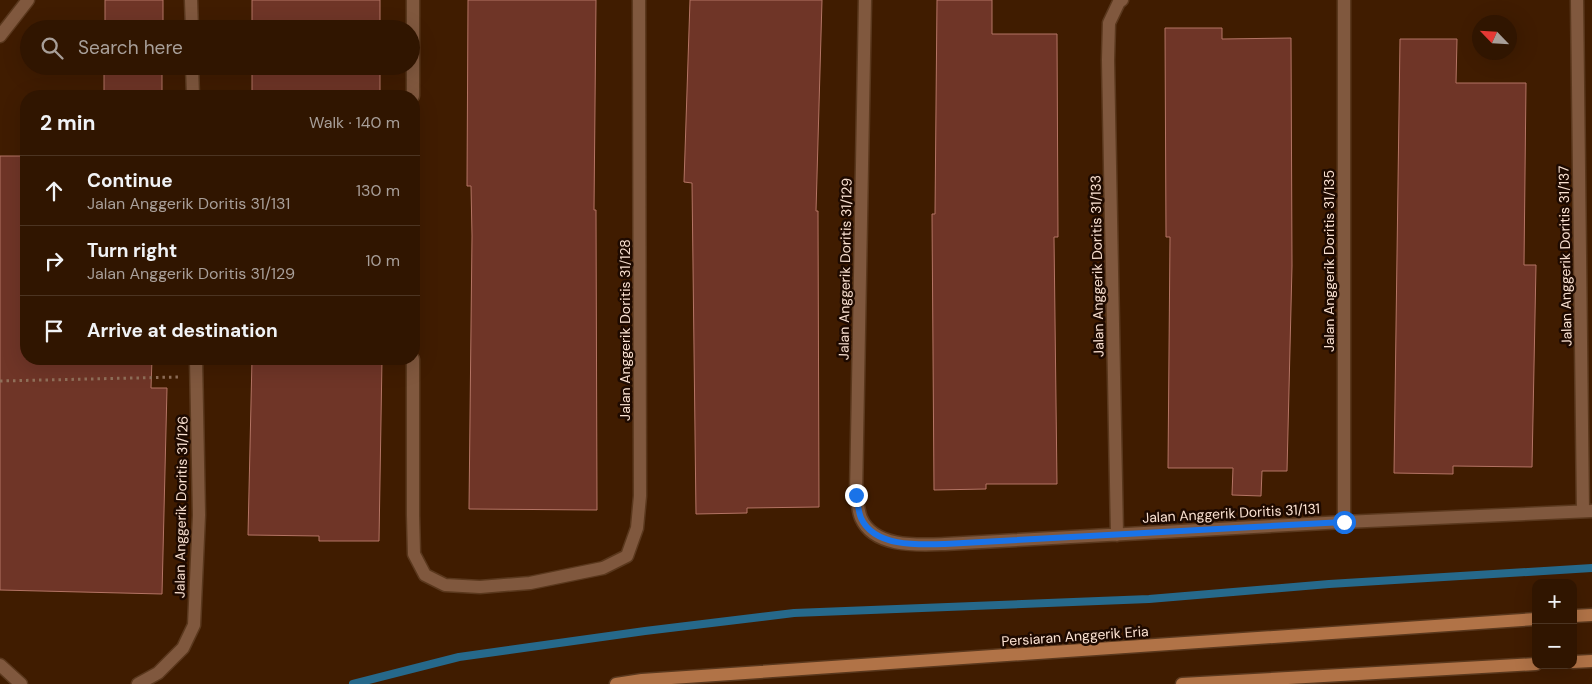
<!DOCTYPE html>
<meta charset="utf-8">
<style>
:root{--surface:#301500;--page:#381e0a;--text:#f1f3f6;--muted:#a89f99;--line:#4b3422}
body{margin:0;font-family:"DM Sans",sans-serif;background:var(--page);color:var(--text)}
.controls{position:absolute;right:15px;bottom:15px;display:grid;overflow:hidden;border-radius:10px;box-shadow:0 5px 20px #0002}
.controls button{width:45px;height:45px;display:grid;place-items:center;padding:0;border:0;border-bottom:1px solid var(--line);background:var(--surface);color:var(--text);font:25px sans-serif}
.compass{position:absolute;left:1472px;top:15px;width:45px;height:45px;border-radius:50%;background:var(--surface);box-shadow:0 5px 20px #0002;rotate:295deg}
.stop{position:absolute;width:15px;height:15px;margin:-11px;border:4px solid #1a73e8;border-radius:50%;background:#fff}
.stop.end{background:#1a73e8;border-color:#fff;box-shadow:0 1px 5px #0008}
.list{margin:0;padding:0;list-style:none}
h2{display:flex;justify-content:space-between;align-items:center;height:65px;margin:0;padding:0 20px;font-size:21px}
h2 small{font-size:16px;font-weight:400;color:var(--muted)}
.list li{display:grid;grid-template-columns:32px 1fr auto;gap:15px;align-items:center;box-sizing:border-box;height:70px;padding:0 20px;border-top:1px solid var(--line)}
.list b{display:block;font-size:19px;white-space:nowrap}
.list p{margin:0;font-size:16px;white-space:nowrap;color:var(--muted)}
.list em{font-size:16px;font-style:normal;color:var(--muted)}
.icon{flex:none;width:28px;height:28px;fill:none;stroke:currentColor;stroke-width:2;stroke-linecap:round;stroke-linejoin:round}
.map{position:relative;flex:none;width:1592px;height:684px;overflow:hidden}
.search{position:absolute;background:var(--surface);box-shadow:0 5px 20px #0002;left:20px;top:20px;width:400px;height:55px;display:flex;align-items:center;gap:12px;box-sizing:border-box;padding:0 18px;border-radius:28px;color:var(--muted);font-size:19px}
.panel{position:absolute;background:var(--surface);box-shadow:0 5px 20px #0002;left:20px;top:90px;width:400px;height:275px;border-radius:20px}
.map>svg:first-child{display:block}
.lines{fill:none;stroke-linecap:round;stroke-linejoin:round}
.stream{stroke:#26698b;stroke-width:8}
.building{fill:#6f3527;stroke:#b47464}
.minor-casing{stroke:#5a381d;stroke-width:15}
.secondary-casing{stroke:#5a381d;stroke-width:15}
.path{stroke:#90705a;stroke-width:3;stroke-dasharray:2.5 4;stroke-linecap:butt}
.minor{stroke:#80583e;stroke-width:12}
.secondary{stroke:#b17347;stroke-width:12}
.route{stroke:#1a73e8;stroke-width:6}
.labels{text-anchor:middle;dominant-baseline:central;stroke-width:5;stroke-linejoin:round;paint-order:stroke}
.street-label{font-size:14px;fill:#fbe2d2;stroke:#1e0a00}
</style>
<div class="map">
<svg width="1592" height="684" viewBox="0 0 1592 684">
<rect width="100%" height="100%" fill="#401c00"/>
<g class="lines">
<path class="stream" d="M353 684 459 657 645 631 794 613 1149 599 1329 584 1592 568"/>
</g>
<path class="building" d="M105 0H163V29H105Z
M252 0H380V29H252Z
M468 0H596L594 210H596L597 510 469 509 472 236 471 186H467Z
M690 0H822L816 211H818L819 507 747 508V513L696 514 692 183 684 182Z
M937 0H992V34H1057L1058 237H1054L1057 484H986V489L934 490 932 214H935Z
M1165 28H1222V39L1291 38 1292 266 1287 471H1262L1261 496 1232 495 1233 468H1168L1170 237H1166Z
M1400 39H1457L1456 83H1526L1524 265H1536L1532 467 1453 466V474L1394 473Z
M104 66H162V96H104Z
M252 66H380V96H252Z
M0 156H26V359H152L151 388H167L162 594 0 590Z
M252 359H382L379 541H319V536L248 535Z"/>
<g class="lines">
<g class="minor-casing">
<path id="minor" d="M191 0 192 29
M865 0 856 495C858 502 858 511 861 518 874 548 918 545 945 544L1344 522 1592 511
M1344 0V522
M1577 0 1583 511
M0 36 28 0
M192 66 193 96
M413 96V0
M413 359V515L414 554 425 575 445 585 480 587 530 583 603 568 627 556 637 528 640 496 639 0
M1117 535 1108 60 1109 23 1119 2 1122 0
M0 665 21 684
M138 684 158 673 183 648 194 625 199 515 196 359"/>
</g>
<g class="secondary-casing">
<path id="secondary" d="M1573 616 1592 615
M1573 662 1592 661
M616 684 642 680 1536 619
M1182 684 1536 664"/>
</g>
<path class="path" d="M0 381 178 377"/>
<use href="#minor" class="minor"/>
<use href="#secondary" class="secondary"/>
</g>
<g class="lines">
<path class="route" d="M856 495C858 502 858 511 861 518 874 547 918 545 945 544L1344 522"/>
</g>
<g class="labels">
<g class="street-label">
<text transform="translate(1565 256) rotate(-91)">Jalan Anggerik Doritis 31/137</text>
<text transform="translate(1329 261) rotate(-90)">Jalan Anggerik Doritis 31/135</text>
<text transform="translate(1097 266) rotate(-91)">Jalan Anggerik Doritis 31/133</text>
<text transform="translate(845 269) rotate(-89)">Jalan Anggerik Doritis 31/129</text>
<text transform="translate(625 330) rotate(-90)">Jalan Anggerik Doritis 31/128</text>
<text transform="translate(181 507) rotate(-89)">Jalan Anggerik Doritis 31/126</text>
<text transform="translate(1231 513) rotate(-3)">Jalan Anggerik Doritis 31/131</text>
<text transform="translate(1075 636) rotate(-4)">Persiaran Anggerik Eria</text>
</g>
</g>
</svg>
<div class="controls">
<button>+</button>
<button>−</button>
</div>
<svg class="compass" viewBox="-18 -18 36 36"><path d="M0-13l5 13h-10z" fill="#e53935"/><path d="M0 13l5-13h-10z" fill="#a89f99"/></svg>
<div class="stop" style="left:1344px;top:522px"></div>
<div class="stop end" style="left:856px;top:495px"></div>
<div class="search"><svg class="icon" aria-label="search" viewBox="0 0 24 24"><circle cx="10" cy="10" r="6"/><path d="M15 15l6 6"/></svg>Search here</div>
<section class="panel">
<h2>2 min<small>Walk · 140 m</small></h2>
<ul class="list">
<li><svg class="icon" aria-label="ahead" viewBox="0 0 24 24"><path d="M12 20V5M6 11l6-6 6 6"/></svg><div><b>Continue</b><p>Jalan Anggerik Doritis 31/131</p></div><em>130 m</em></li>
<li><svg class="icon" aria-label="right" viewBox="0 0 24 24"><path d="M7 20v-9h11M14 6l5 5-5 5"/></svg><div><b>Turn right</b><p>Jalan Anggerik Doritis 31/129</p></div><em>10 m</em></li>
<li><svg class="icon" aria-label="arrive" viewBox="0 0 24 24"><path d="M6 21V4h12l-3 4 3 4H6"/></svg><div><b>Arrive at destination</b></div></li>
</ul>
</section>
</div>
